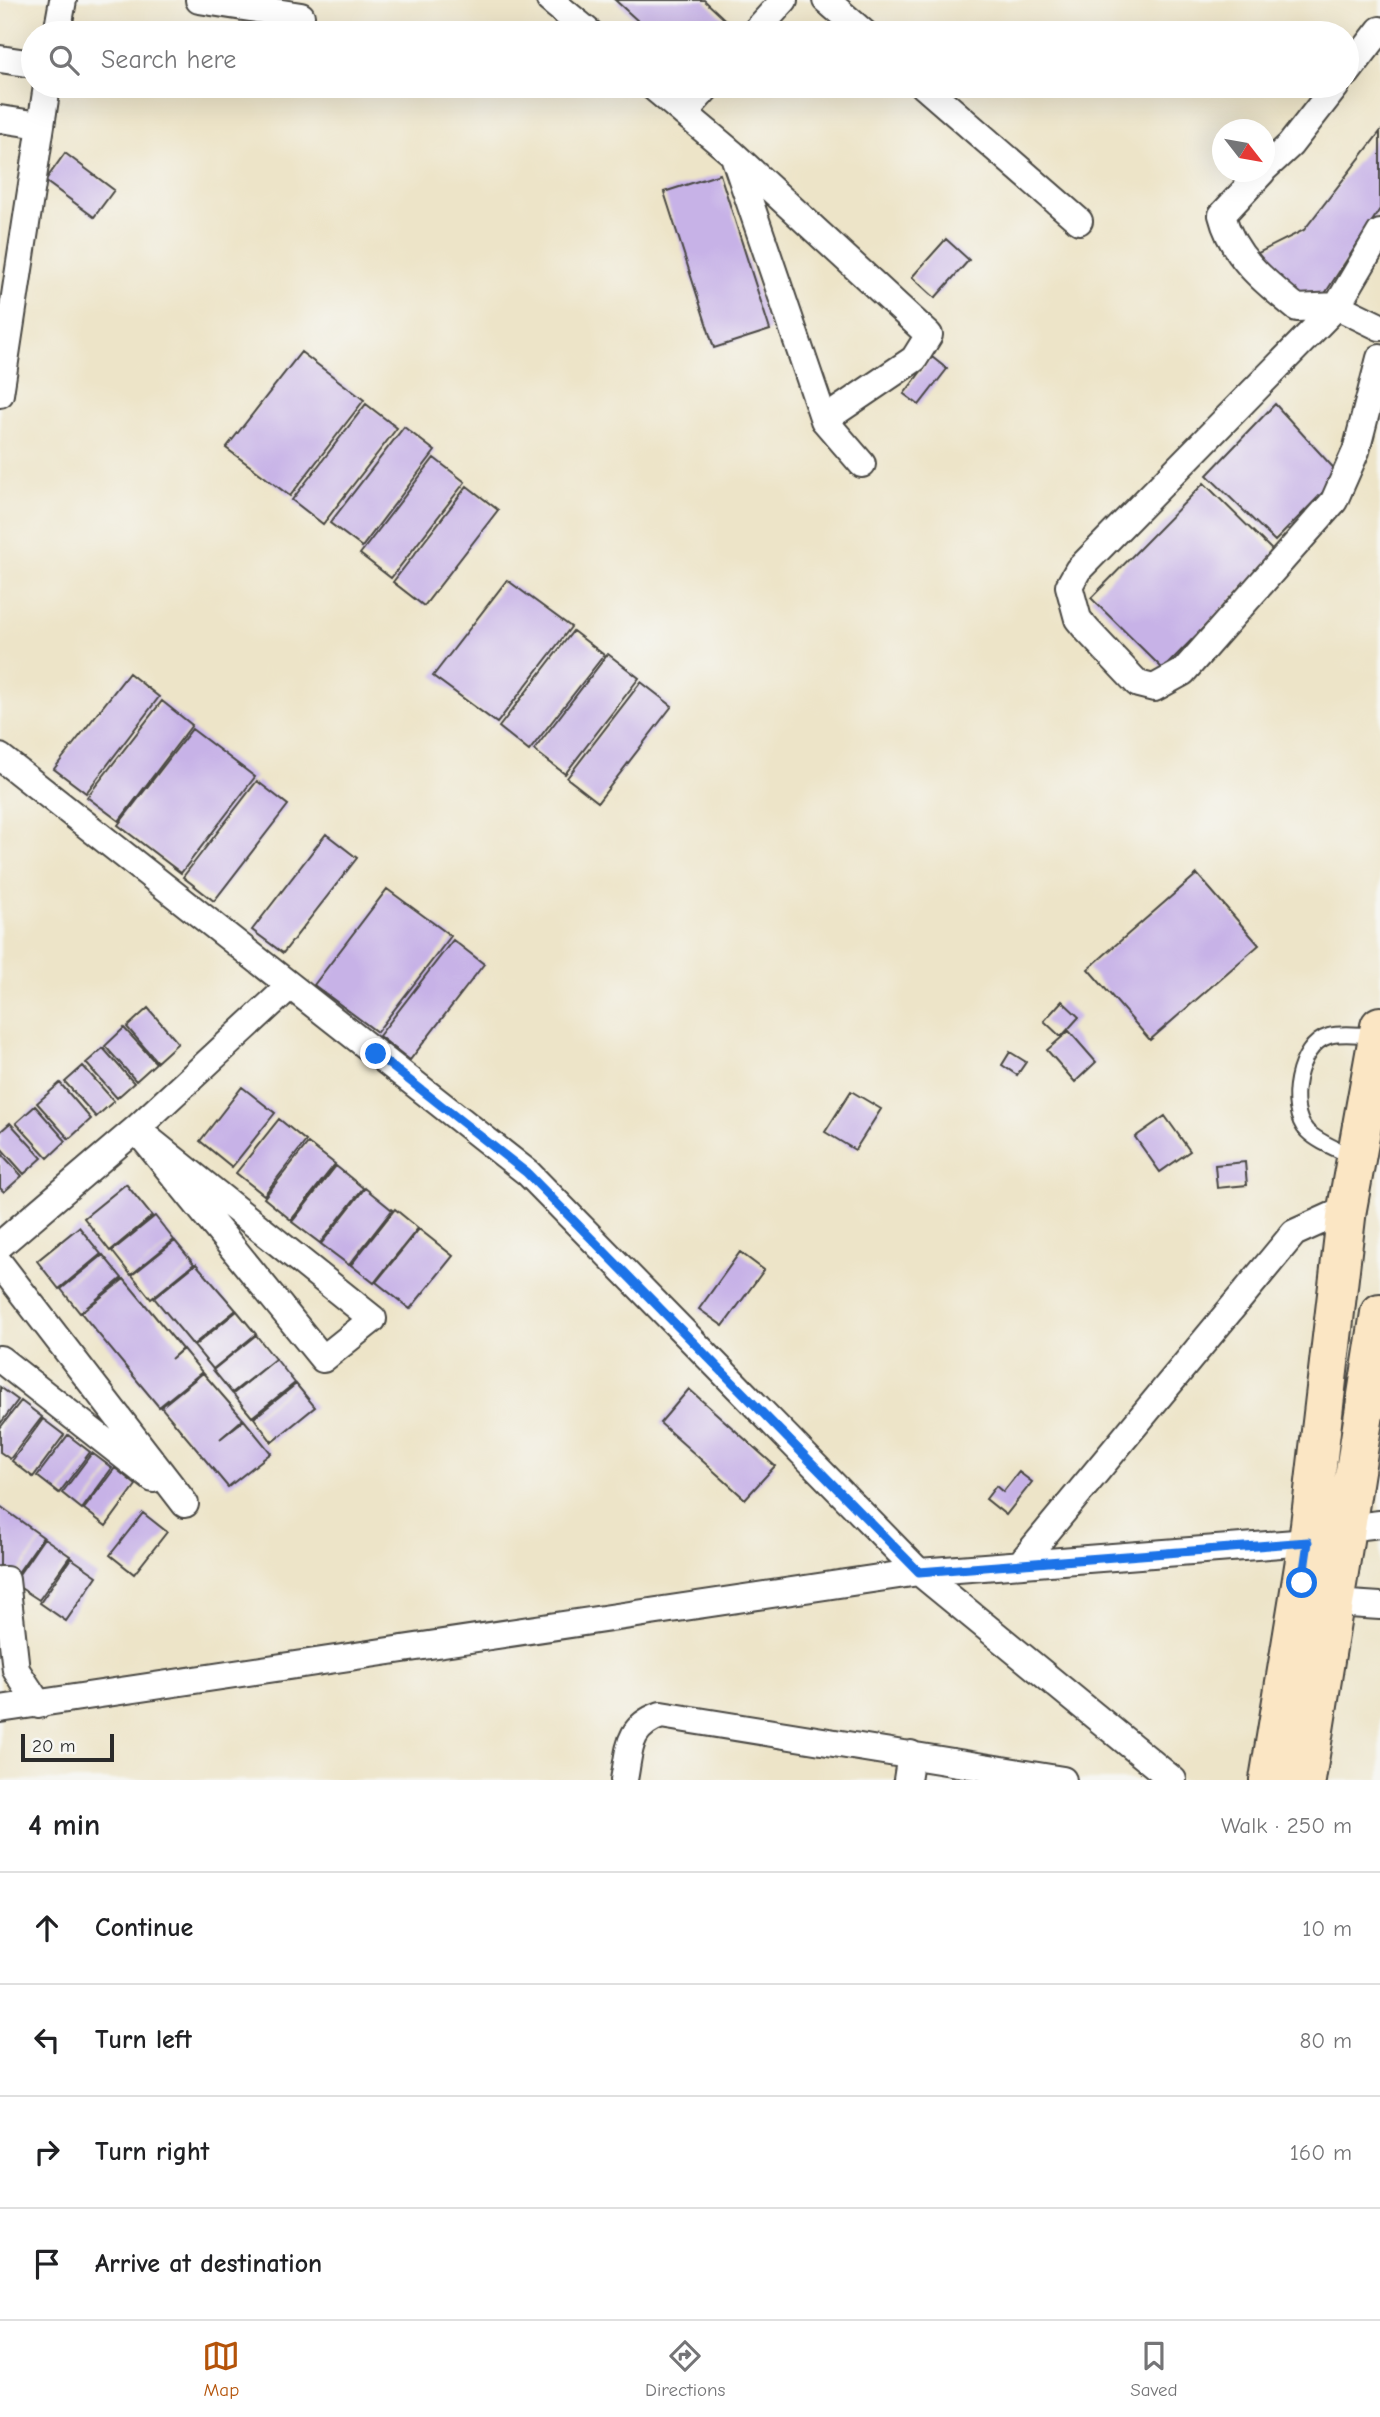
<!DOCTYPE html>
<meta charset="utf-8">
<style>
:root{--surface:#fff;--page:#f2f2f2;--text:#202124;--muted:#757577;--line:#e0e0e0;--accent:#b45309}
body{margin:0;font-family:"Comic Neue",sans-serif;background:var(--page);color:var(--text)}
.compass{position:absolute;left:1212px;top:119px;width:63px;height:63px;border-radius:50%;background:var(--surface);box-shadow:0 7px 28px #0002;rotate:121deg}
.scale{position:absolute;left:21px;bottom:18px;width:93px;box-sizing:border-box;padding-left:7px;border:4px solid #2b2b2b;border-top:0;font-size:19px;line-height:24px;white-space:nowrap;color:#2b2b2b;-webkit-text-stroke:5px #f6f6f2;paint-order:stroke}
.stop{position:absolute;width:21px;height:21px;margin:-16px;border:5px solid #1a73e8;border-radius:50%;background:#fff}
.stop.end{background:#1a73e8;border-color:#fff;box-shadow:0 2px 7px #0008}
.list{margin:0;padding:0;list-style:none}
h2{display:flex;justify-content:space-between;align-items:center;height:91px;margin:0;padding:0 28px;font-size:30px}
h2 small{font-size:23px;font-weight:400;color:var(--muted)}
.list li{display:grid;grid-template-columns:46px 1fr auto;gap:21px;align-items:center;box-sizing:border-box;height:112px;padding:0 28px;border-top:2px solid var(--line)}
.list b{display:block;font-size:26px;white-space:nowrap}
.list em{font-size:23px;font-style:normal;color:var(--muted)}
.icon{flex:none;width:38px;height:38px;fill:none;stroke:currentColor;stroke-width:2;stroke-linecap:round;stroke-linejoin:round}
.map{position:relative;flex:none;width:1380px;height:1780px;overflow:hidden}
.search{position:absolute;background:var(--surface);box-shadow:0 7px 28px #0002;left:21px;right:21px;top:21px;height:77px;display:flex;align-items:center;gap:18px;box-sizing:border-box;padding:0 24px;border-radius:38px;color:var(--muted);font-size:26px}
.sheet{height:539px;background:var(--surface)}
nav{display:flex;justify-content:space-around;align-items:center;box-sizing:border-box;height:98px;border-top:2px solid var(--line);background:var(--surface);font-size:19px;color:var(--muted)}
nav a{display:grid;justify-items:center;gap:4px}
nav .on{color:var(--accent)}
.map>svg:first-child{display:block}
.building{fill:#c7b2e7}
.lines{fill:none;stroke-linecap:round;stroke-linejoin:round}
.lane-casing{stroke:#484743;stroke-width:18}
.street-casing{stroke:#484743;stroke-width:30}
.secondary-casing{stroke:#484743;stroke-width:42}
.lane{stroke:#fff;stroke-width:14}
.street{stroke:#fff;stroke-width:26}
.secondary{stroke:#fbe6c4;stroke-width:38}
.route{stroke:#1a73e8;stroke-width:9}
</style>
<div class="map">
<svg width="1380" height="1780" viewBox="0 0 1380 1780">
<rect width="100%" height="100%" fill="#f6f6f2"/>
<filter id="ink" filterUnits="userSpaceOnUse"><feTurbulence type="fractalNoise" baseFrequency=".0143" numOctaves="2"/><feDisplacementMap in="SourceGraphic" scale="14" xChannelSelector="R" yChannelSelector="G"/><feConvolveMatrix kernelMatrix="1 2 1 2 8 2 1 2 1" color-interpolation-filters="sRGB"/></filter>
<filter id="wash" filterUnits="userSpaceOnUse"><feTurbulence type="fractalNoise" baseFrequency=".00686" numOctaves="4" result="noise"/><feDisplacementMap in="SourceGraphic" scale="28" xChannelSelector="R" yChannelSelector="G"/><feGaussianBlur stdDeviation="1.57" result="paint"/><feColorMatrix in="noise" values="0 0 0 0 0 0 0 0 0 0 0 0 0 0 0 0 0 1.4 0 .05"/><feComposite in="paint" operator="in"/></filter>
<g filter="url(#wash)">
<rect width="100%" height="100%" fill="#ede4c8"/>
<g id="blocks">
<path class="building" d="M615 0H704L733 27 728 33H651Z
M1380 132V209L1324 295 1303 301 1252 256 1304 230Z
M65 153 114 190 94 217 45 181Z
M720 174 770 330 714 348 664 192Z
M946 239 969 260 935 298 912 277Z
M301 352 364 400 290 496 226 448Z
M932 357 947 369 919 405 904 394Z
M366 404 397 428 323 524 292 500Z
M1275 404 1340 475 1275 541 1207 475Z
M404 427 435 451 362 547 330 523Z
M434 458 465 482 391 578 360 554Z
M1204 483 1276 554 1163 669 1091 598Z
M467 486 498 510 424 606 393 582Z
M507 580 571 627 497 723 433 676Z
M573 631 604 655 529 751 499 727Z
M608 654 639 678 565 774 534 750Z
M129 673 159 697 86 793 54 769Z
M641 682 672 706 598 802 567 778Z
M162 701 192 725 119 821 87 797Z
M192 729 255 777 181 873 118 825Z
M257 781 288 805 214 901 183 877Z
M326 834 357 858 283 953 252 930Z
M1197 874 1259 945 1150 1040 1088 969Z
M387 889 451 936 377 1032 314 985Z
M453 940 484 964 410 1060 379 1036Z
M1062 1001 1079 1017 1061 1037 1044 1021Z
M148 1008 178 1043 157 1062 127 1027Z
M124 1028 156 1063 136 1081 105 1046Z
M1069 1031 1096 1062 1075 1082 1047 1050Z
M103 1048 134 1083 117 1098 86 1063Z
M1010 1052 1026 1062 1017 1075 1002 1065Z
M83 1066 114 1101 96 1117 65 1082Z
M60 1083 91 1119 69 1139 37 1103Z
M242 1087 275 1113 232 1167 200 1141Z
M851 1091 881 1109 855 1150 825 1132Z
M35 1106 66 1141 48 1158 16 1123Z
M1165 1116 1190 1151 1160 1172 1135 1137Z
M279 1119 306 1141 264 1195 236 1173Z
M10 1123 42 1158 24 1174 0 1147V1132Z
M308 1143 335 1164 291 1220 264 1198Z
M0 1152 22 1176 4 1192 0 1188Z
M1245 1162 1247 1185 1217 1188 1215 1165Z
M336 1166 363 1188 320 1243 292 1222Z
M126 1184 152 1216 110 1251 84 1218Z
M365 1188 392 1210 349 1265 321 1244Z
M395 1209 418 1228 374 1283 351 1265Z
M155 1216 174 1240 131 1275 112 1251Z
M79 1227 101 1254 59 1289 37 1261Z
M419 1229 453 1256 410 1309 376 1282Z
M175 1241 194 1264 151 1299 132 1275Z
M740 1252 764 1270 723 1326 699 1309Z
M103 1255 122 1278 80 1313 61 1289Z
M196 1264 236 1310 193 1345 154 1298Z
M124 1279 182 1349 171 1359 183 1349 202 1372 159 1407 81 1313Z
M237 1311 256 1334 213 1369 194 1346Z
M256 1335 275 1359 232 1393 213 1370Z
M276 1359 295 1383 252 1417 233 1394Z
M203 1373 243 1419 220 1439 244 1420 271 1453 228 1487 161 1407Z
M296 1384 315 1407 272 1442 254 1418Z
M0 1387 18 1400 0 1424Z
M689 1389 775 1466 745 1499 660 1423Z
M21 1401 42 1417 10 1459 0 1452V1428Z
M43 1419 64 1435 33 1477 12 1461Z
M68 1435 90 1452 59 1493 37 1476Z
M92 1453 112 1468 82 1509 62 1493Z
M115 1468 136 1485 106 1526 84 1509Z
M1019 1472 1032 1482 1006 1515 986 1499 996 1486 1003 1492Z
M0 1506 43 1537 12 1581 0 1573Z
M143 1513 167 1532 134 1574 110 1555Z
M44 1538 70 1556 39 1600 13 1583Z
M71 1558 97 1576 66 1621 40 1603Z"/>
</g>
</g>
<g filter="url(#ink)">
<use href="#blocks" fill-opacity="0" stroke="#484743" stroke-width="2"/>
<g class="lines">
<g class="lane-casing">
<path id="lane" d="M1355 1158C1340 1150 1319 1143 1307 1131 1286 1109 1297 1045 1329 1036 1343 1032 1363 1036 1378 1035"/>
</g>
<g class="street-casing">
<path id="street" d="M199 0 301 16
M550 0 590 33
M826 0 864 33
M57 33 63 0
M754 33 784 0
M0 59 33 64
M1347 73 1380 30
M652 86 733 154 929 335 914 359 824 420
M924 86 1079 221
M684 113 708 86
M0 119 40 125
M735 159 824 420 862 464
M1264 169 1290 145 1336 86
M1262 172 1222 215C1232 256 1266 283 1297 308L1337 306 1380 327
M1380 233 1337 306 1078 570 1069 586 1078 619 1087 630 1138 684 1154 688 1183 672 1334 501 1356 451 1380 358
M0 394 47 86
M0 757 528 1173 919 1572 1173 1780
M136 1129 373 1319 323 1359Z
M0 1245 136 1129 290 986
M0 1264 185 1504
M0 1359 153 1479
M1346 1528 1380 1524
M1020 1564 1294 1233 1347 1209
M0 1580H6L16 1670 39 1705
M1319 1602 1380 1606
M0 1709 919 1572 1308 1542
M624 1780C630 1749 627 1727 661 1715L1063 1780
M907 1780 911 1754"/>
</g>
<g class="secondary-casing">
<path id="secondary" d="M1269 1780 1308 1542 1347 1209 1380 1026
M1306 1780 1380 1313"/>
</g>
<use href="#lane" class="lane"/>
<use href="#street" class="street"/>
<use href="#secondary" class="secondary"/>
</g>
</g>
<g class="lines" filter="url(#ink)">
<path class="route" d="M376 1054 527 1173 919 1572 1308 1542 1302 1583"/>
</g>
</svg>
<svg class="compass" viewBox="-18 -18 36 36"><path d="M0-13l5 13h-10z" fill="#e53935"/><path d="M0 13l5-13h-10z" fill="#757577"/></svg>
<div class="scale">20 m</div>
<div class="stop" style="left:1302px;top:1583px"></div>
<div class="stop end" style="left:376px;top:1054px"></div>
<div class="search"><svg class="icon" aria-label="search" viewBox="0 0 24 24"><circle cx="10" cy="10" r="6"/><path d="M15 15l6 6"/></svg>Search here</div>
</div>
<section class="sheet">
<h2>4 min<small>Walk · 250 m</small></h2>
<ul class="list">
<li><svg class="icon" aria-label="ahead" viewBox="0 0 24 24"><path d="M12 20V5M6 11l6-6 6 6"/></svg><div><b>Continue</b></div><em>10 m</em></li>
<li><svg class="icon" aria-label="left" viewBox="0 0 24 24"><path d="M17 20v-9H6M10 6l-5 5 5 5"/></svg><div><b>Turn left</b></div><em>80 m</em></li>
<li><svg class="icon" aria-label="right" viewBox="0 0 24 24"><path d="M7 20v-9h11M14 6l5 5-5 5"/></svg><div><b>Turn right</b></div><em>160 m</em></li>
<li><svg class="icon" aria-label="arrive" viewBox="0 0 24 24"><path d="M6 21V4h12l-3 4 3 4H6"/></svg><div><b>Arrive at destination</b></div></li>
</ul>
</section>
<nav>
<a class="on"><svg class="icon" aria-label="map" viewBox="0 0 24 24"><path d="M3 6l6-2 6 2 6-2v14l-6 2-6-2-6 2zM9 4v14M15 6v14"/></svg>Map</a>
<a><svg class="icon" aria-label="directions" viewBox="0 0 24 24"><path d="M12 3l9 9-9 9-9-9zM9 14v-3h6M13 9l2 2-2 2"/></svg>Directions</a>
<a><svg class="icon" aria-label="saved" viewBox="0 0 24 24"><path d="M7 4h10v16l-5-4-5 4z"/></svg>Saved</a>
</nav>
